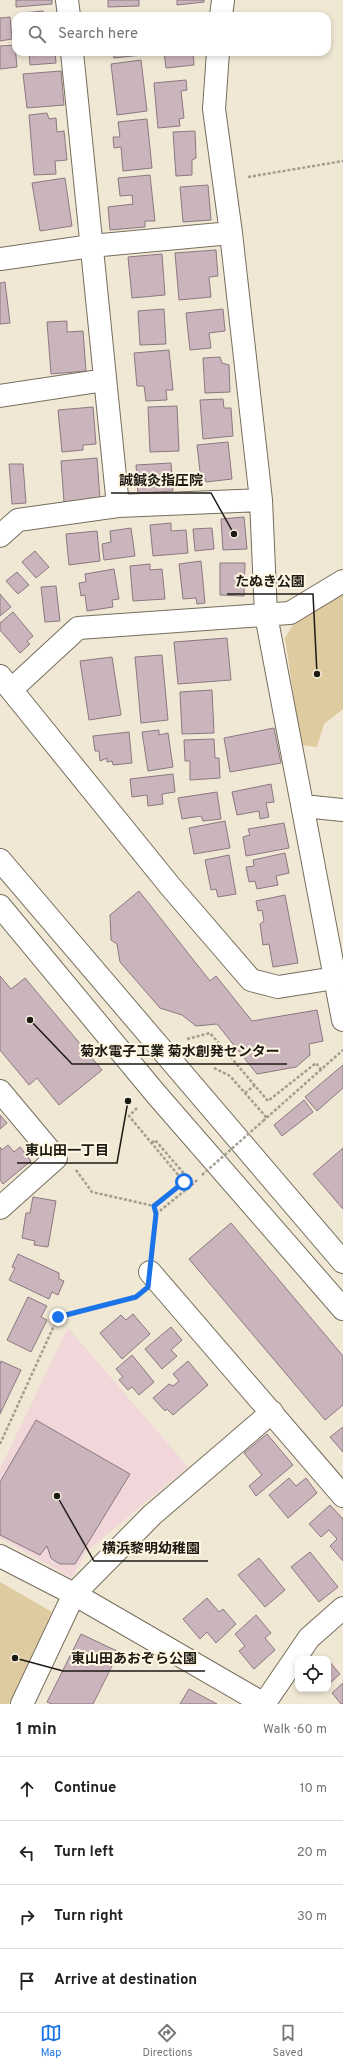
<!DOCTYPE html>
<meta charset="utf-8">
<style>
:root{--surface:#fff;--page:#f2f2f2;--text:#222;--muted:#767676;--line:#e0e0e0;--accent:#1a73e8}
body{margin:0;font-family:Overpass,"Noto Sans JP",sans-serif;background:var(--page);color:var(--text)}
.controls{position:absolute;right:12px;bottom:12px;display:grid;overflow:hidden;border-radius:8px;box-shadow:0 2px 6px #0003}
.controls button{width:36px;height:36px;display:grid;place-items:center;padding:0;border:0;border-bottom:1px solid var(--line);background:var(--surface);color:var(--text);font:20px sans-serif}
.stop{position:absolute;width:12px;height:12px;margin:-9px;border:3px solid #1a73e8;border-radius:50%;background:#fff}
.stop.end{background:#1a73e8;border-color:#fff;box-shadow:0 1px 4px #0008}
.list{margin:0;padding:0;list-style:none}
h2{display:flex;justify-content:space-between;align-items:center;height:52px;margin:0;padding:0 16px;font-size:17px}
h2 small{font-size:13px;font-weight:400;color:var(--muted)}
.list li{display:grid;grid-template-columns:26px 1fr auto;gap:12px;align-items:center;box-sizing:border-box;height:64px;padding:0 16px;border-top:1px solid var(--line)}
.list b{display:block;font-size:15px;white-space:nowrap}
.list em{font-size:13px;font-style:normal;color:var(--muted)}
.icon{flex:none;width:22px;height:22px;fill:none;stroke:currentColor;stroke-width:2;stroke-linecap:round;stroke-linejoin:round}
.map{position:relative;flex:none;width:343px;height:1704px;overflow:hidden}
.search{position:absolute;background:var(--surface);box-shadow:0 2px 6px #0003;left:12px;right:12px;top:12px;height:44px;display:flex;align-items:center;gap:10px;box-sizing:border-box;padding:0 14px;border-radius:12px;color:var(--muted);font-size:15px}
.sheet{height:308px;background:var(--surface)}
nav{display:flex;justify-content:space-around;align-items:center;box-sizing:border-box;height:56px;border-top:1px solid var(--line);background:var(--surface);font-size:11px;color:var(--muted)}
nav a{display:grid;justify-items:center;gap:2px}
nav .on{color:var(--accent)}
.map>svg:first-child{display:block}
.education{fill:#f1d7da}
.green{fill:#dfcba0}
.building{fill:#cbb5bd;stroke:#8c7880}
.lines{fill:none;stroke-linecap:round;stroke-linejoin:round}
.minor-casing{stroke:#766e5d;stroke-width:24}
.path{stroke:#a49d8e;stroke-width:2.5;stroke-dasharray:3 2;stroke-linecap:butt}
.minor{stroke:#fff;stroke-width:22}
.path-bridge{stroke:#a49d8e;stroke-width:2.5;stroke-dasharray:3 2;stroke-linecap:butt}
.route{stroke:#1a73e8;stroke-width:5}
.leader{fill:none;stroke:#1d1a13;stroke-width:1.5}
.callout-dot{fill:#1d1a13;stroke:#fef5e2;stroke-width:1.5}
.callout-label{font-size:14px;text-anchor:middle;font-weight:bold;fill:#1d1a13;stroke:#fef5e2;stroke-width:4;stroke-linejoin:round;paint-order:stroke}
</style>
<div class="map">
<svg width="343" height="1704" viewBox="0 0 343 1704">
<rect width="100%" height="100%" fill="#f0e7d4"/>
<path class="education" d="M68 1328 188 1467 86 1552 72 1578 0 1538V1469Z"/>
<path class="green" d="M343 592V709L324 724 317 747 301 745 285 638 294 623Z
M0 1582 52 1612 9 1704H0Z"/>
<path class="building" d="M16 0H52V4L16 7Z
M108 0H139V6L108 7Z
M177 0H204V2L177 5Z
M43 11 45 16H23L22 13Z
M10 17 12 39 0 41V18Z
M15 45 17 67 0 69V46Z
M29 52H55L56 63 30 65Z
M113 52H142V55L114 58Z
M164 52H193L194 65 166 68Z
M141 60 147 111 117 115 111 64Z
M61 71 64 105 27 108 23 74Z
M186 80 187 90 181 91 184 118 179 119 180 126 158 128 154 83Z
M47 113 49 119 56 118 57 132 64 131 67 160 55 161 56 174 34 175 29 115Z
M147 119 152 168 123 171 121 147 114 148 113 137H120L118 122Z
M195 131 196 158 192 160V175L176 176 173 132Z
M150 175 155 221H145V227L110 230 108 207 133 204 132 195 120 196 118 178Z
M65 178 72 226 40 231 32 183Z
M208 185 211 220 183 222 180 187Z
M216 250 218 276 209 277 211 297 179 300 175 253Z
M162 254 165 295 132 298 128 257Z
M5 282 10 323 0 324V283Z
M164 309 166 344 140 345 138 311Z
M223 309 225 331 209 333 211 348 190 350 186 313Z
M67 321V332L83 331 86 371 51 374 47 322Z
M169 350 173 390H166L167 400 146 401 144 386H137L134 353Z
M220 357 222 363 229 365 230 392 205 393 203 358Z
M223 399 224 408H231L233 436 203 439 200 400Z
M177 406 179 451 150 452 148 407Z
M93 407 96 444 83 445V450L62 452 58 410Z
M228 442 232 479 206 482 205 478 201 480 197 445Z
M97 458 100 499 64 502 61 461Z
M171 463 173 491 138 493 136 465Z
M9 464H23L26 503 12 504Z
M244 517 247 549 223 550 221 519Z
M171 523V531L186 530 188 553 153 556 150 525Z
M131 528 135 556 104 560 102 544 111 542 110 531Z
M212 528 214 549 195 551 193 529Z
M97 531 100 561 69 565 66 534Z
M35 551 49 567 36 578 22 562Z
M201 561 205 603 197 604 196 598 183 599 179 564Z
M220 563H245L244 596 220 595Z
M150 564V570L162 569 165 599 133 601 130 566Z
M114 569 119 599 112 600 113 607 87 611 85 595 81 596 79 583 86 582 85 574Z
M17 572 29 585 18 594 6 581Z
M56 586 60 621 45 622 41 587Z
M0 594 11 607 0 616Z
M13 612 33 636 27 641 30 644 20 653 0 630V623Z
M227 638 231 680 178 684 174 642Z
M162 655 168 720 141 723 135 657Z
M112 657 121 715 89 720 80 661Z
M212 690 214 733 182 734 180 692Z
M274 728 281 763 230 772 224 738Z
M159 730V735L168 733 173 767 148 771 142 732Z
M129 732 132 763 113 765 112 761 107 762V758L100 761 99 751H95L93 736Z
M214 739 215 758H219L220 778 190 780V761H185L184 740Z
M173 774 175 792 162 794 163 804 148 806 147 795 132 797 130 779Z
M271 784 274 802 266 803 269 817 260 819 259 811 237 815 232 792Z
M217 792 221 819 203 821 201 816 182 819 178 798Z
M225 821 230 848 194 854 189 828Z
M284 823 289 848 246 856 243 837 250 835 248 829Z
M285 853 289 873 276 876 278 885 257 889 255 881 249 882 246 867 254 866 253 860Z
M229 855 236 894 218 897 216 889 211 890 205 860Z
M139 891 210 981 216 976 252 1021 317 1010 323 1041 309 1044 310 1055 296 1067 257 1074 217 1024 196 1026 182 1015 160 1008 120 962 117 944 111 940 110 915Z
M285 895 298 963 273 967 269 944 263 945 260 924 264 921 262 910 258 911 256 901Z
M0 976 11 989 25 978 102 1070 59 1105 37 1078 29 1085 0 1050Z
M343 1065V1088L317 1111 305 1097Z
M304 1100 313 1112 282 1136 274 1125Z
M0 1115 7 1123 0 1129Z
M8 1145 14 1152 20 1147 31 1161 3 1184 0 1180V1147L2 1150Z
M343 1148V1209L313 1174Z
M33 1197 56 1201 48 1247 34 1245 35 1241 22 1238 26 1213H30Z
M231 1223 343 1356V1405L325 1420 189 1259Z
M18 1254 59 1273V1279L64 1281 58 1295 52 1292 49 1299 9 1280 15 1268 12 1267Z
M28 1297 47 1306 41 1317 47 1320 31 1352 7 1340Z
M133 1314 150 1334 122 1359 100 1333 121 1315 126 1320Z
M171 1327 182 1340 171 1350 177 1356 162 1369 145 1349Z
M132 1355 154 1382 139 1395 132 1387 128 1390 119 1380 123 1377 116 1369Z
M1 1361 21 1370 0 1414V1364Z
M188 1361 208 1385 173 1415 167 1409 165 1411 153 1398 169 1384 173 1386 179 1381 173 1374Z
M36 1420 130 1474 75 1564H60L55 1561 51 1558 47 1546 40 1555 0 1535V1482Z
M343 1427V1452L330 1437Z
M267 1434 293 1465 256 1496 249 1486 262 1475 244 1453Z
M289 1478 296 1486 306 1478 317 1493 288 1518 269 1495Z
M330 1505 343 1519V1561L330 1546 337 1539 329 1530 321 1537 309 1524Z
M310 1552 338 1587 319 1602 291 1567Z
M259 1558 285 1590 265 1607 238 1575Z
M207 1598 219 1612 223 1609 236 1624 216 1643 207 1632 200 1639 183 1619Z
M256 1615 271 1633 265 1638 275 1650 254 1669 239 1651 245 1646 235 1634Z
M81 1634 119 1652 93 1704H52L47 1702Z
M328 1660 340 1674 328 1685Z
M343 1683V1704H341L332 1693Z
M189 1689 217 1704H180Z"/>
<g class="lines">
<g class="minor-casing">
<path id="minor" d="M67 0 69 16
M221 16 223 0
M72 52 118 506
M218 52 214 109 231 233 261 500 266 615 343 1020
M0 259 91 246 231 233
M0 396 105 380
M0 536 18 520 118 506 261 500
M0 676 170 886 251 980 278 987 335 978
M12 689 78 628 290 613 343 581
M303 806 343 810
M0 860 343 1262
M0 906 156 1094 343 1309
M0 1091 56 1158 0 1208
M150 1272 343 1496
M0 1556 74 1594 264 1704
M22 1704 74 1594 152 1515 272 1412
M264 1704 309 1638 343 1608"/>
</g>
<path class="path" d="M248 177 343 161
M187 1039 210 1033 268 1101 316 1063 322 1071
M214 1068 230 1076 267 1118
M245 1093 255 1085
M137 1108 129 1116 184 1182 154 1206
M263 1121 343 1050
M152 1143 155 1140 193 1184 198 1179
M76 1170 92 1192 154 1206 156 1214 152 1248
M156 1214 193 1184
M0 1444 58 1317 139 1295"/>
<use href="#minor" class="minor"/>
<path class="path-bridge" d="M202 1175 263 1121"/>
</g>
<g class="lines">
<path class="route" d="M58 1317 136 1297 148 1287 156 1214 154 1206 184 1182"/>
</g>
<path class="leader" d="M234 534L211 493H111M317 674L313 594H227M30 1020L72 1064H287M128 1101L117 1163H17M57 1496L94 1561H208M15 1658L63 1671H205"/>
<g class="callout-dot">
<circle cx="234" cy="534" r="4"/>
<circle cx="317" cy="674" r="4"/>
<circle cx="30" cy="1020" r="4"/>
<circle cx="128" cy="1101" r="4"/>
<circle cx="57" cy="1496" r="4"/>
<circle cx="15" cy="1658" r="4"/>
</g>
<g class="callout-label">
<text x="161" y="485">誠鍼灸指圧院</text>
<text x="270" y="586">たぬき公園</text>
<text x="180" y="1056">菊水電子工業 菊水創発センター</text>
<text x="67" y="1155">東山田一丁目</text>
<text x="151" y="1553">横浜黎明幼稚園</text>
<text x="134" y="1663">東山田あおぞら公園</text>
</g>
</svg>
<div class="controls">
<button><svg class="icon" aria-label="locate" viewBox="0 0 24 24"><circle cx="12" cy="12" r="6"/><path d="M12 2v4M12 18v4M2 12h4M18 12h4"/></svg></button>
</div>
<div class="stop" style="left:184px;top:1182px"></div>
<div class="stop end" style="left:58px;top:1317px"></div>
<div class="search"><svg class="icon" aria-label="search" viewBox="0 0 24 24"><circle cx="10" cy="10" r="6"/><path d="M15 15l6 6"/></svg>Search here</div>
</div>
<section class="sheet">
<h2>1 min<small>Walk · 60 m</small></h2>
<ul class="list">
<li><svg class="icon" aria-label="ahead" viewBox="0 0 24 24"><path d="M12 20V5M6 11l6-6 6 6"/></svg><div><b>Continue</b></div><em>10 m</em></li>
<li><svg class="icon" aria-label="left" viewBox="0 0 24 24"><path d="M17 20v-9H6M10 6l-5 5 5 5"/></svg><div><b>Turn left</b></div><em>20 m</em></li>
<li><svg class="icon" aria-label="right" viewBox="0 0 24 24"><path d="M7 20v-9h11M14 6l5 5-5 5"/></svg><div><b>Turn right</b></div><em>30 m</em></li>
<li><svg class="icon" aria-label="arrive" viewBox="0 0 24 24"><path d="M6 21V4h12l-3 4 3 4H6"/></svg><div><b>Arrive at destination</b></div></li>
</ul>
</section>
<nav>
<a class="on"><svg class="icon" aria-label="map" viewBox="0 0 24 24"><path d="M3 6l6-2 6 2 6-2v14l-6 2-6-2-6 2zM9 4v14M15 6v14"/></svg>Map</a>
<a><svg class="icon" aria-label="directions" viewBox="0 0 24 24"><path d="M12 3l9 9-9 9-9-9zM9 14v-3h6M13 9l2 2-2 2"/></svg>Directions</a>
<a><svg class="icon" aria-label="saved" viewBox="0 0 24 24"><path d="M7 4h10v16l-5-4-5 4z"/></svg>Saved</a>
</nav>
